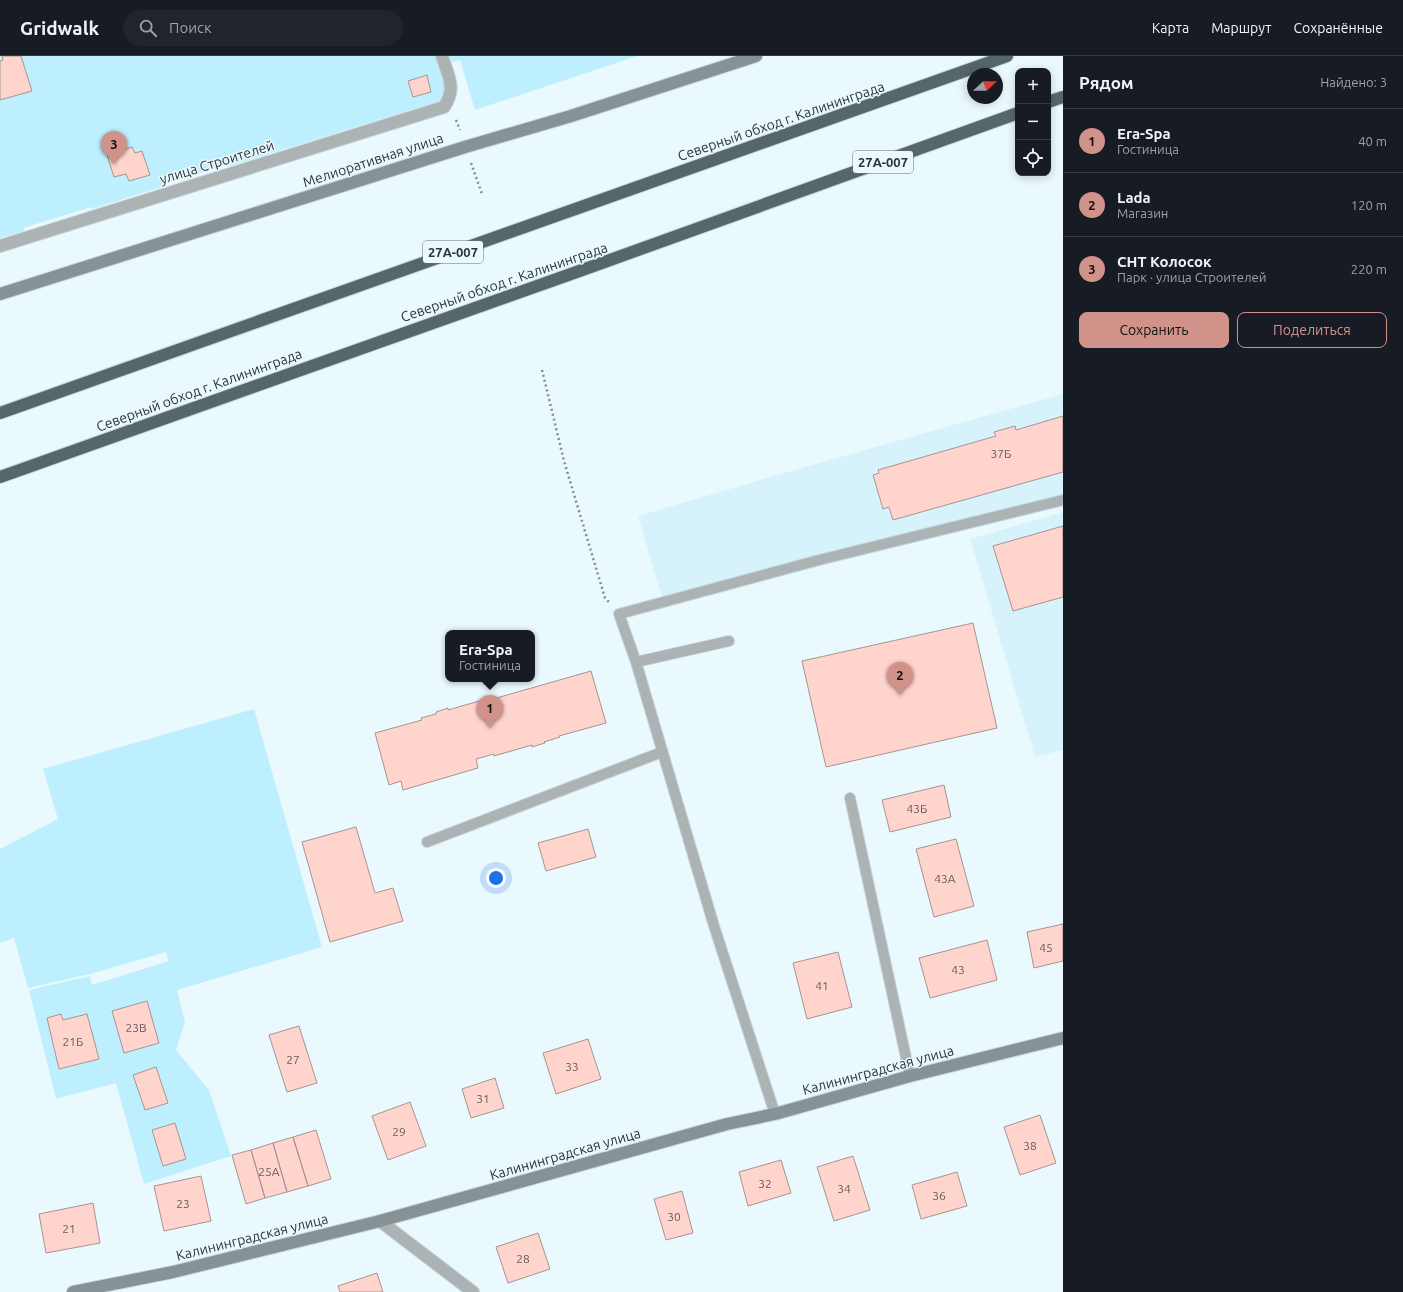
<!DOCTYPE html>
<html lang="ru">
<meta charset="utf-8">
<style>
:root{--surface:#171b24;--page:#20242c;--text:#f1f3f6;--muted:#9ea1a6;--line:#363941;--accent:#d19289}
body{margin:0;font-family:Ubuntu,sans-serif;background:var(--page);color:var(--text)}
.controls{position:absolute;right:12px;top:12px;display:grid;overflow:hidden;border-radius:8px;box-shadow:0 2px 10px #0003}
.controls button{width:36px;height:36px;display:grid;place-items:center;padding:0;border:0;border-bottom:1px solid var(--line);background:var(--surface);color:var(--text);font:20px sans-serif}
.compass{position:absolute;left:967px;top:12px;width:36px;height:36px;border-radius:50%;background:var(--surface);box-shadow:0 2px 10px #0003;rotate:68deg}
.you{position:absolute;left:496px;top:822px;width:14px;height:14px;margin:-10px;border:3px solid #fff;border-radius:50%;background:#1a73e8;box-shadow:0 0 0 6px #1a73e833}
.badge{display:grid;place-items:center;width:26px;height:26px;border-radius:50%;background:var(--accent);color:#111;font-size:13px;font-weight:700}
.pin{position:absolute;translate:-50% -33px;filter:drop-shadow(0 1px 2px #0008)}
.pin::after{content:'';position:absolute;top:21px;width:14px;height:12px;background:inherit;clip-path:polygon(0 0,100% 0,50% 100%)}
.popup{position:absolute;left:445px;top:574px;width:90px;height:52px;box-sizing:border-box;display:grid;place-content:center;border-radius:8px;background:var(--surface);filter:drop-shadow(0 1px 3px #0005);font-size:13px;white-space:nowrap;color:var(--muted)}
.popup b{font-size:15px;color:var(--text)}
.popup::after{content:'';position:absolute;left:50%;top:100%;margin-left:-8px;border:8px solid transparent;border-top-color:var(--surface)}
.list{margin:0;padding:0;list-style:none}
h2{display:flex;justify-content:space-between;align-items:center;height:52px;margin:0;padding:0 16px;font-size:17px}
h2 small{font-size:13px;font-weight:400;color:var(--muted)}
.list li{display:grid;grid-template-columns:26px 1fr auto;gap:12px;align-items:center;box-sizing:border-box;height:64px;padding:0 16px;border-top:1px solid var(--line)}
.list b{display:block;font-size:15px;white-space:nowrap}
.list p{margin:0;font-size:13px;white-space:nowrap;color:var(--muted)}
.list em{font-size:13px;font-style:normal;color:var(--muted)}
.actions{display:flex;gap:8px;padding:12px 16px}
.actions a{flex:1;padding:9px 0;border:1px solid var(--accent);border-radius:8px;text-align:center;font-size:14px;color:var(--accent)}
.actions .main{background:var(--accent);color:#111}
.icon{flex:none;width:22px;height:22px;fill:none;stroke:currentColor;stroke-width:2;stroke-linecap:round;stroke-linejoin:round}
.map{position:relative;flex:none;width:1063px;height:1236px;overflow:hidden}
header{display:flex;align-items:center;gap:24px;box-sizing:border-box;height:56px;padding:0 20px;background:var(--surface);border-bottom:1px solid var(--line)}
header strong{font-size:19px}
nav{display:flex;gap:22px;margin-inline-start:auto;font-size:14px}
.search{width:280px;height:36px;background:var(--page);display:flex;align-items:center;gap:10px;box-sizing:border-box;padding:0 14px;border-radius:22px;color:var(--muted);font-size:15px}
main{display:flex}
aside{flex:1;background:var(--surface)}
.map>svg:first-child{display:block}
.built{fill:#d6f2fb}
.green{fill:#beeffe}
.building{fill:#ffd4cc;stroke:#a69491}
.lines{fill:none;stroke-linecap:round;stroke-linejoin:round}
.lane-casing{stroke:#c8d6da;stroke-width:12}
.street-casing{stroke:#c8d6da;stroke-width:14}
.secondary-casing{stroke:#c8d6da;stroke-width:14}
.highway-casing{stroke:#c8d6da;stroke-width:14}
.path{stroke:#838e92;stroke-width:2.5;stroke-dasharray:2 3;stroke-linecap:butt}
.lane{stroke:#abb3b5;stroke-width:10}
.street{stroke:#abb3b5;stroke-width:12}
.secondary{stroke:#869296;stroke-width:12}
.highway{stroke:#56676c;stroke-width:12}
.labels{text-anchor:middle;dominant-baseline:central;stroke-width:3;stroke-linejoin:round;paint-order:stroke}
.number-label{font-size:12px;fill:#615c5c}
.shield{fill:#eaf9fe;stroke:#656f72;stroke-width:1}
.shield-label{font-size:13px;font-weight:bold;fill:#2c3436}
.street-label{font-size:14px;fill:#2c3436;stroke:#eaf9fe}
</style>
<header>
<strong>Gridwalk</strong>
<div class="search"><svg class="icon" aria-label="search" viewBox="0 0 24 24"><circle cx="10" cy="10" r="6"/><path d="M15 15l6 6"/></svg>Поиск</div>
<nav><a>Карта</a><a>Маршрут</a><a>Сохранённые</a></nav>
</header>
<main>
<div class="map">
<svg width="1063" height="1236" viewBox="0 0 1063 1236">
<rect width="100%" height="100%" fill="#eaf9fe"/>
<path class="built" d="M1063 338V438L665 551 638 460 791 415Z
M1063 456V694L1035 701 970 483Z"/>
<path class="green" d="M0 0H637L475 54 460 4 448 7 457 38 445 41 442 44 230 110 229 108 161 129V131L92 153 91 151 23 172 24 175 0 182Z
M254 653 322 891 177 934 185 966 176 994 209 1034 231 1100 144 1128 116 1027 56 1043 29 934 90 920 92 929 169 905 166 896 90 918 28 932 14 882 0 887V793L58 763 43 713Z"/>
<path class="building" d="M2 0H21L32 35 0 44V5L3 4Z
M427 19 431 36 413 41 408 25Z
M132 91 135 97 142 95 150 119 129 125 126 118 114 121 107 99Z
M1063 360V416L893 464 889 451 883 453 873 419 879 417 878 414 996 380 994 376 1015 370 1016 374Z
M1063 470V541L1013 555 993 490Z
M973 567 997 672 826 711 802 605Z
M591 615 606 667 559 680 560 681 544 686 545 687 532 691V689L494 700V698L476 703 478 712 403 734 401 725 389 729 375 677 422 664 421 662 436 658V656L448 652V654L486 643V645Z
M944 729 951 761 890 776 882 744Z
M356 771 375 837 393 832 403 865 330 886 302 786Z
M588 773 596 801 546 815 538 787Z
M956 783 974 850 934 861 916 793Z
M1063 868V905L1034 912 1027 876Z
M987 884 997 924 930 942 919 902Z
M838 896 852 951 807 963 793 907Z
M147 945 159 987 124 997 112 955Z
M61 958 63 964 87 958 99 1003 59 1013 47 962Z
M299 970 317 1027 287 1036 269 979Z
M588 983 601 1023 556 1038 543 997Z
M156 1011 168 1047 145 1054 133 1019Z
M495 1022 504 1052 471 1062 462 1033Z
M410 1046 426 1090 388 1104 372 1060Z
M1040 1059 1056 1107 1020 1119 1004 1071Z
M175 1067 186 1103 163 1110 152 1074Z
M316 1074 331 1123 308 1130 293 1081Z
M293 1081 308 1130 287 1136 273 1087Z
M273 1087 287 1136 265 1142 251 1094Z
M251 1094 265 1142 246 1148 232 1099Z
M853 1100 870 1154 834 1165 817 1111Z
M781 1104 791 1137 748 1150 739 1116Z
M957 1116 967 1150 921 1163 912 1129Z
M201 1120 211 1165 164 1175 154 1130Z
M682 1135 693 1177 666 1184 654 1143Z
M93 1147 100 1187 46 1197 39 1158Z
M538 1177 550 1213 508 1227 496 1191Z
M377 1217 383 1236H340L338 1230Z"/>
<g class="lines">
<g class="lane-casing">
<path id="lane" d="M636 606 729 585
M850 742 910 1020
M427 786 662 696
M775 1058 714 870 636 606 619 558 819 504 1063 444"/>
</g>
<g class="street-casing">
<path id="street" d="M0 190 444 51C457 32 448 20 442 0
M380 1165 473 1236"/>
</g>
<g class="secondary-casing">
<path id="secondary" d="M0 238 465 91 571 60 756 0
M73 1236 173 1216 380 1165 727 1068 775 1058 910 1020 1063 982"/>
</g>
<g class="highway-casing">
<path id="highway" d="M1048 46 1063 41
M0 357 1007 0
M0 421 585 213 1018 57"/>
</g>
<path class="path" d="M456 64 460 74
M471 107 482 138
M542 314 564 405 605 542 609 546"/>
<use href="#lane" class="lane"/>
<use href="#street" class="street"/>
<use href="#secondary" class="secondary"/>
<use href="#highway" class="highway"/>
</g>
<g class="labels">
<g class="number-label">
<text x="1001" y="397">37Б</text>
<text x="917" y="752">43Б</text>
<text x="945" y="822">43А</text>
<text x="1046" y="891">45</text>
<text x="958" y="913">43</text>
<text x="822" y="929">41</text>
<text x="136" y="971">23В</text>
<text x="73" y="985">21Б</text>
<text x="293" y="1003">27</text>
<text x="572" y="1010">33</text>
<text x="483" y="1042">31</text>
<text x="399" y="1075">29</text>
<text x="1030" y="1089">38</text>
<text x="269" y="1115">25А</text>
<text x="765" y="1127">32</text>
<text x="844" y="1132">34</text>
<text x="939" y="1139">36</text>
<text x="183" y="1147">23</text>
<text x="674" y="1160">30</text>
<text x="69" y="1172">21</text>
<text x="523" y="1202">28</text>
</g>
<g class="shield">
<rect x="853" y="95" width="60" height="22" rx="3"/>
<rect x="423" y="185" width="60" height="22" rx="3"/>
</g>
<g class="shield-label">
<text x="883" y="106">27А-007</text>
<text x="453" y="196">27А-007</text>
</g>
<g class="street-label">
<text transform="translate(781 65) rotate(-19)">Северный обход г. Калининграда</text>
<text transform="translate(373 104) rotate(-18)">Мелиоративная улица</text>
<text transform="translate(217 106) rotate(-17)">улица Строителей</text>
<text transform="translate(504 226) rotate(-19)">Северный обход г. Калининграда</text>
<text transform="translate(199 334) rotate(-20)">Северный обход г. Калининграда</text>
<text transform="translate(878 1014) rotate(-15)">Калининградская улица</text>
<text transform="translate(565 1098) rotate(-16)">Калининградская улица</text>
<text transform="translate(252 1181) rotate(-14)">Калининградская улица</text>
</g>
</g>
</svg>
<div class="controls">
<button>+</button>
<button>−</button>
<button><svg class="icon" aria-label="locate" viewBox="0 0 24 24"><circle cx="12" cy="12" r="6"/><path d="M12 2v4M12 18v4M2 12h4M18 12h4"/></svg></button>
</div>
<svg class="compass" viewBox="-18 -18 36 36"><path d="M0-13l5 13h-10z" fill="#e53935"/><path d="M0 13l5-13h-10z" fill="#9ea1a6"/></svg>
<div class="you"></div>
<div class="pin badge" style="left:490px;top:672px">1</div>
<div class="popup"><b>Era-Spa</b>Гостиница</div>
<div class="pin badge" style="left:900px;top:639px">2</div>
<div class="pin badge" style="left:114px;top:108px">3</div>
</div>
<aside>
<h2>Рядом<small>Найдено: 3</small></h2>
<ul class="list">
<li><span class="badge">1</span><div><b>Era-Spa</b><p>Гостиница</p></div><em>40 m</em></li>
<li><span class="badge">2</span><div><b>Lada</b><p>Магазин</p></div><em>120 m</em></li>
<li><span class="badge">3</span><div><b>СНТ Колосок</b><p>Парк · улица Строителей</p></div><em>220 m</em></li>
</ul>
<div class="actions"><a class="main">Сохранить</a><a>Поделиться</a></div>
</aside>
</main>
